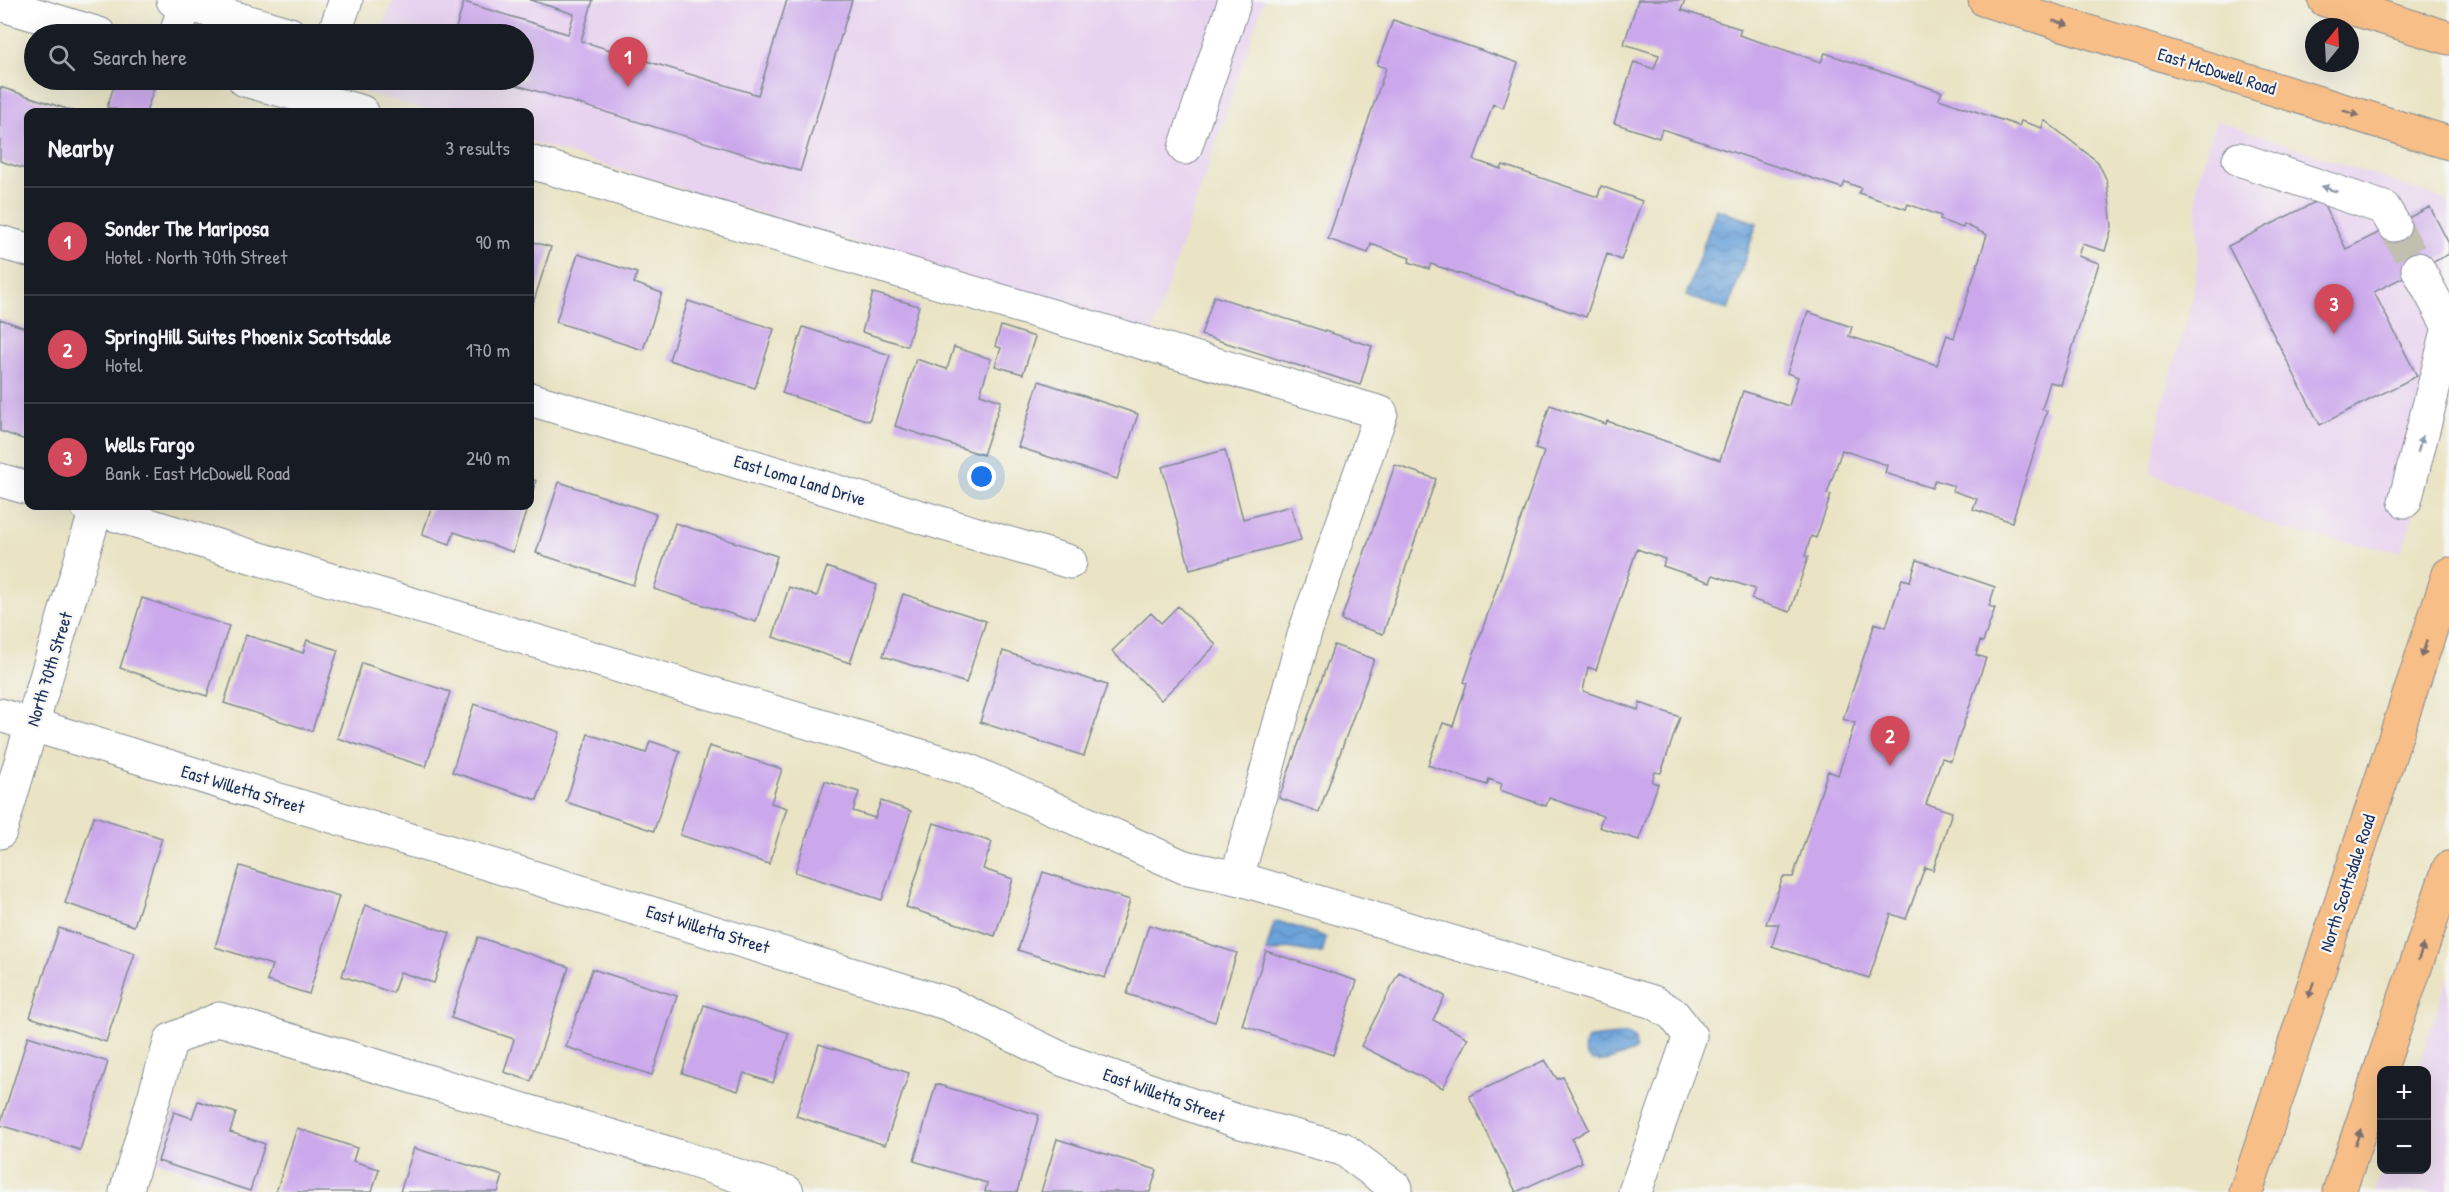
<!DOCTYPE html>
<meta charset="utf-8">
<style>
:root{--surface:#171b24;--page:#242831;--text:#f1f3f6;--muted:#9ea1a6;--line:#363941;--accent:#d1495b}
body{margin:0;font-family:"Patrick Hand",sans-serif;background:var(--page);color:var(--text)}
.controls{position:absolute;right:18px;bottom:18px;display:grid;overflow:hidden;border-radius:12px;box-shadow:0 6px 24px #0002}
.controls button{width:54px;height:54px;display:grid;place-items:center;padding:0;border:0;border-bottom:2px solid var(--line);background:var(--surface);color:var(--text);font:30px sans-serif}
.compass{position:absolute;left:2305px;top:18px;width:54px;height:54px;border-radius:50%;background:var(--surface);box-shadow:0 6px 24px #0002;rotate:18deg}
.you{position:absolute;left:982px;top:477px;width:21px;height:21px;margin:-15px;border:4px solid #fff;border-radius:50%;background:#1a73e8;box-shadow:0 0 0 9px #1a73e833}
.badge{display:grid;place-items:center;width:39px;height:39px;border-radius:50%;background:var(--accent);color:#fff;font-size:20px;font-weight:700}
.pin{position:absolute;translate:-50% -50px;filter:drop-shadow(0 2px 3px #0008)}
.pin::after{content:'';position:absolute;top:32px;width:21px;height:18px;background:inherit;clip-path:polygon(0 0,100% 0,50% 100%)}
.list{margin:0;padding:0;list-style:none}
h2{display:flex;justify-content:space-between;align-items:center;height:78px;margin:0;padding:0 24px;font-size:26px}
h2 small{font-size:20px;font-weight:400;color:var(--muted)}
.list li{display:grid;grid-template-columns:39px 1fr auto;gap:18px;align-items:center;box-sizing:border-box;height:108px;padding:0 24px;border-top:2px solid var(--line)}
.list b{display:block;font-size:22px;white-space:nowrap}
.list p{margin:0;font-size:20px;white-space:nowrap;color:var(--muted)}
.list em{font-size:20px;font-style:normal;color:var(--muted)}
.icon{flex:none;width:33px;height:33px;fill:none;stroke:currentColor;stroke-width:2;stroke-linecap:round;stroke-linejoin:round}
.map{position:relative;flex:none;width:2449px;height:1192px;overflow:hidden}
.search{position:absolute;background:var(--surface);box-shadow:0 6px 24px #0002;left:24px;top:24px;width:510px;height:66px;display:flex;align-items:center;gap:15px;box-sizing:border-box;padding:0 21px;border-radius:33px;color:var(--muted);font-size:22px}
.panel{position:absolute;background:var(--surface);box-shadow:0 6px 24px #0002;left:24px;top:108px;width:510px;height:402px;border-radius:12px}
.map>svg:first-child{display:block}
.built{fill:#e7d2ef}
.water{fill:url(#water-waves);stroke:#44699c;stroke-width:1.5}
.building{fill:#cba7ec}
.lines{fill:none;stroke-linecap:round;stroke-linejoin:round}
.minor-tunnel{stroke:#c1c0b0;stroke-width:33;stroke-dasharray:33 16;stroke-linecap:butt}
.minor-casing{stroke:#828a92;stroke-width:35}
.major-casing{stroke:#828a92;stroke-width:35}
.minor{stroke:#fff;stroke-width:33}
.major{stroke:#f7be87;stroke-width:33}
.oneway{fill:#7e6f70}
.oneway2{fill:#8d97ae}
.labels{text-anchor:middle;dominant-baseline:central;stroke-width:4.5;stroke-linejoin:round;paint-order:stroke}
.street-label{font-size:18px;fill:#1b2f5e;stroke:#f6f6f2}
</style>
<div class="map">
<svg width="2449" height="1192" viewBox="0 0 2449 1192">
<defs>
<pattern id="water-waves" width="16" height="10" patternUnits="userSpaceOnUse" patternTransform="scale(1.5)"><rect width="16" height="10" fill="#6ca3da"/><path d="M0 5q4-4 8 0t8 0" fill="none" stroke="#5885b4"/></pattern>
</defs>
<rect width="100%" height="100%" fill="#f6f6f2"/>
<filter id="ink" filterUnits="userSpaceOnUse"><feTurbulence type="fractalNoise" baseFrequency=".0167" numOctaves="2"/><feDisplacementMap in="SourceGraphic" scale="12" xChannelSelector="R" yChannelSelector="G"/><feConvolveMatrix kernelMatrix="1 2 1 2 8 2 1 2 1" color-interpolation-filters="sRGB"/></filter>
<filter id="wash" filterUnits="userSpaceOnUse"><feTurbulence type="fractalNoise" baseFrequency=".008" numOctaves="4" result="noise"/><feDisplacementMap in="SourceGraphic" scale="24" xChannelSelector="R" yChannelSelector="G"/><feGaussianBlur stdDeviation="1.35" result="paint"/><feColorMatrix in="noise" values="0 0 0 0 0 0 0 0 0 0 0 0 0 0 0 0 0 1.4 0 .05"/><feComposite in="paint" operator="in"/></filter>
<g filter="url(#wash)">
<rect width="100%" height="100%" fill="#eae4c5"/>
<path class="built" d="M393 0H1264L1152 333 530 142V112H433L362 91 365 80H524V34H381Z
M2216 120 2449 201V407L2401 552 2283 530 2151 473 2161 409 2192 302 2198 255 2197 184Z
M2449 975V1192H2375L2383 1170H2426V1070H2417Z"/>
<path class="water" d="M1716 209 1757 223 1728 310 1686 296Z
M1277 921 1323 936 1326 938 1322 954 1287 948 1277 952 1266 951 1274 923Z
M1627 1034 1635 1039 1636 1048 1634 1051C1622 1055 1591 1072 1585 1052 1583 1046 1586 1042 1589 1038Z"/>
<g id="blocks">
<path class="building" d="M530 0H593L581 41 758 95 787 0H852L800 171 500 80H524V34H454L464 2 568 34 574 14Z
M1638 0H1685L1681 10 1741 29 1739 35 1821 62 1825 53 1942 92 1939 99 2019 126 2021 121 2042 128 2044 120 2098 162 2107 181 2112 227 2105 251 2082 244 2078 256 2099 263 2061 385 2050 382 2042 409 2047 411 2012 522 1973 509 1977 499 1953 491 1954 486 1935 480 1932 488 1885 473 1887 465 1842 450 1827 494 1831 495 1816 538 1811 536 1805 556 1808 557 1790 612 1751 599 1755 589 1713 575 1710 582 1663 566 1665 559 1637 549 1596 670 1588 667 1583 691 1638 710 1640 703 1680 717 1661 773 1655 772 1652 782 1658 784 1639 840 1599 827 1603 816 1549 798 1546 806 1500 790 1502 784 1489 779 1487 785 1428 765 1443 723 1453 726 1467 683 1464 682 1544 452 1535 449 1550 405 1606 424 1607 421 1720 460 1743 391 1789 406 1798 377 1787 373 1808 312 1852 327 1849 336 1937 365 1947 335 1954 338 1987 235 1964 224 1963 228 1940 220 1941 216 1908 204 1906 209 1859 193 1861 188 1845 182 1842 188 1662 129 1659 138 1614 123 1634 62 1654 69 1659 55 1624 44Z
M1393 20 1518 63 1503 108 1493 104 1474 160 1501 169 1503 165 1598 197 1601 186 1642 201 1621 260 1607 254 1586 317 1431 264 1429 269 1409 262 1410 258 1371 244 1368 253 1328 239 1386 68 1377 65Z
M116 80H157L146 112H125L107 107Z
M0 87 76 112H28V170L0 161Z
M2321 199 2346 249 2430 207 2449 244V254L2374 292 2417 376 2320 425 2228 246Z
M530 241 551 247 530 313Z
M578 254 637 273 634 283 662 293 643 350 556 322Z
M873 293 919 306 907 346 862 332Z
M1214 296 1372 346 1360 385 1201 335Z
M688 301 774 329 755 388 669 360Z
M0 319 28 329V441L0 431Z
M1001 326 1035 337 1023 374 995 366 1001 348 995 346Z
M803 327 890 355 869 421 782 393Z
M954 347 991 359 980 394 1001 401 983 455 895 426 916 359 947 369Z
M1039 381 1138 414 1117 479 1018 447Z
M1225 450 1243 519 1291 506 1301 540 1190 569 1162 467Z
M1395 465 1436 479 1383 634 1341 620Z
M530 478 536 481 530 500Z
M559 482 656 514 633 585 536 553Z
M432 506H528L513 552 454 532 450 544 422 535Z
M675 523 777 556 756 622 654 589Z
M1917 560 1995 587 1989 606 1995 608 1983 642 1980 641 1976 655 1986 658 1951 761 1942 758 1926 804 1952 812 1933 870 1925 867 1906 919 1891 914 1869 978 1772 946 1779 924H1766L1783 877H1793L1828 771 1838 775 1855 723 1843 719 1875 623 1886 627 1902 579 1910 581Z
M827 567 877 585 850 663 773 637 789 587 817 596Z
M903 594 986 621 966 683 883 656Z
M142 598 229 626 207 696 120 668Z
M1178 606 1216 645 1161 700 1112 651 1151 613 1161 623Z
M246 635 303 653 307 640 338 650 312 731 224 703Z
M1334 645 1374 659 1319 812 1279 798Z
M1003 651 1107 685 1084 756 980 722Z
M362 663 450 692 426 767 337 738Z
M474 704 560 732 537 800 452 772Z
M588 734 646 753 650 741 680 751 654 831 566 802Z
M709 746 782 769 771 803 787 808 769 864 680 835Z
M825 781 859 792 853 811 875 818 881 801 911 811 882 900 795 872Z
M94 816 162 838 134 926 65 903Z
M934 823 992 842 983 869 1013 879 995 936 906 907Z
M240 866 339 896 309 994 267 981 272 965 215 947Z
M1043 872 1130 900 1105 978 1018 950Z
M365 905 450 933 434 983 400 972 393 993 342 976Z
M1149 925 1237 953 1215 1022 1127 994Z
M59 928 135 953 106 1042 30 1017Z
M478 937 569 967 531 1081 504 1072 514 1039 451 1018Z
M1266 951 1357 981 1333 1055 1242 1025Z
M592 969 677 996 652 1075 566 1047Z
M1399 972 1445 996 1433 1020 1468 1038 1443 1088 1361 1046Z
M704 1005 789 1033 773 1083 744 1073 738 1091 682 1073Z
M28 1036 108 1062 80 1150 0 1125Z
M819 1044 909 1073 885 1145 796 1116Z
M1545 1060 1557 1079 1563 1077 1589 1129 1572 1139 1582 1162 1516 1192 1469 1096Z
M936 1084 1039 1115 1017 1192H985L987 1183 914 1161Z
M198 1101 236 1113 230 1132 265 1144 250 1191 158 1161 174 1112 192 1118Z
M297 1128 357 1148 353 1161 379 1169 372 1192H276Z
M1057 1139 1157 1170 1150 1192H1041Z
M414 1148 503 1176 498 1192H400Z"/>
</g>
</g>
<g filter="url(#ink)">
<use href="#blocks" fill-opacity="0" stroke="#828a92" stroke-width="1.5"/>
<g class="lines">
<path class="minor-tunnel" d="M2394 225 2418 269"/>
<g class="minor-casing">
<path id="minor" d="M173 0 290 34
M0 4 99 34
M176 34 185 4
M334 34 346 0
M245 80 362 112
M1185 148 1235 0
M2239 159 2384 208 2394 225
M530 162 1381 413 1305 632 1237 878
M0 242 28 250
M530 399 1070 562
M0 480 28 488
M2405 501 2449 327 2418 269
M87 506 250 556 965 769 1184 867 1237 878 1653 1002 1673 1014 1690 1036 1635 1192
M0 715 949 1004 1064 1060 1237 1121 1343 1149 1396 1188 1395 1192
M0 832 97 506
M126 1192 171 1040 219 1019 681 1157 787 1192"/>
</g>
<g class="major-casing">
<path id="major" d="M1985 0 2449 143
M2325 0 2449 38
M2246 1192 2449 574
M2339 1192 2449 868"/>
</g>
<use href="#minor" class="minor"/>
<use href="#major" class="major"/>
</g>
<defs><path id="oneway-solid" d="M-6-.8H1V-3.2L6.5 0L1 3.2V.8H-6Z" transform="scale(1.5)"/></defs>
<g class="oneway">
<use href="#oneway-solid" transform="translate(2061 23) rotate(17)"/>
<use href="#oneway-solid" transform="translate(2351 113) rotate(17)"/>
<use href="#oneway-solid" transform="translate(2424 649) rotate(108)"/>
<use href="#oneway-solid" transform="translate(2421 952) rotate(-71)"/>
<use href="#oneway-solid" transform="translate(2311 990) rotate(108)"/>
<use href="#oneway-solid" transform="translate(2358 1137) rotate(-71)"/>
</g>
<g class="oneway2">
<use href="#oneway-solid" transform="translate(2329 189) rotate(-162)"/>
<use href="#oneway-solid" transform="translate(2420 444) rotate(-76)"/>
</g>
</g>
<g class="labels">
<g class="street-label">
<text transform="translate(2217 71) rotate(17)">East McDowell Road</text>
<text transform="translate(800 480) rotate(17)">East Loma Land Drive</text>
<text transform="translate(49 669) rotate(-73)">North 70th Street</text>
<text transform="translate(243 789) rotate(17)">East Willetta Street</text>
<text transform="translate(2347 883) rotate(-72)">North Scottsdale Road</text>
<text transform="translate(708 929) rotate(17)">East Willetta Street</text>
<text transform="translate(1164 1095) rotate(20)">East Willetta Street</text>
</g>
</g>
</svg>
<div class="controls">
<button>+</button>
<button>−</button>
</div>
<svg class="compass" viewBox="-18 -18 36 36"><path d="M0-13l5 13h-10z" fill="#e53935"/><path d="M0 13l5-13h-10z" fill="#9ea1a6"/></svg>
<div class="you"></div>
<div class="pin badge" style="left:628px;top:87px">1</div>
<div class="pin badge" style="left:1890px;top:766px">2</div>
<div class="pin badge" style="left:2334px;top:334px">3</div>
<div class="search"><svg class="icon" aria-label="search" viewBox="0 0 24 24"><circle cx="10" cy="10" r="6"/><path d="M15 15l6 6"/></svg>Search here</div>
<section class="panel">
<h2>Nearby<small>3 results</small></h2>
<ul class="list">
<li><span class="badge">1</span><div><b>Sonder The Mariposa</b><p>Hotel · North 70th Street</p></div><em>90 m</em></li>
<li><span class="badge">2</span><div><b>SpringHill Suites Phoenix Scottsdale</b><p>Hotel</p></div><em>170 m</em></li>
<li><span class="badge">3</span><div><b>Wells Fargo</b><p>Bank · East McDowell Road</p></div><em>240 m</em></li>
</ul>
</section>
</div>
